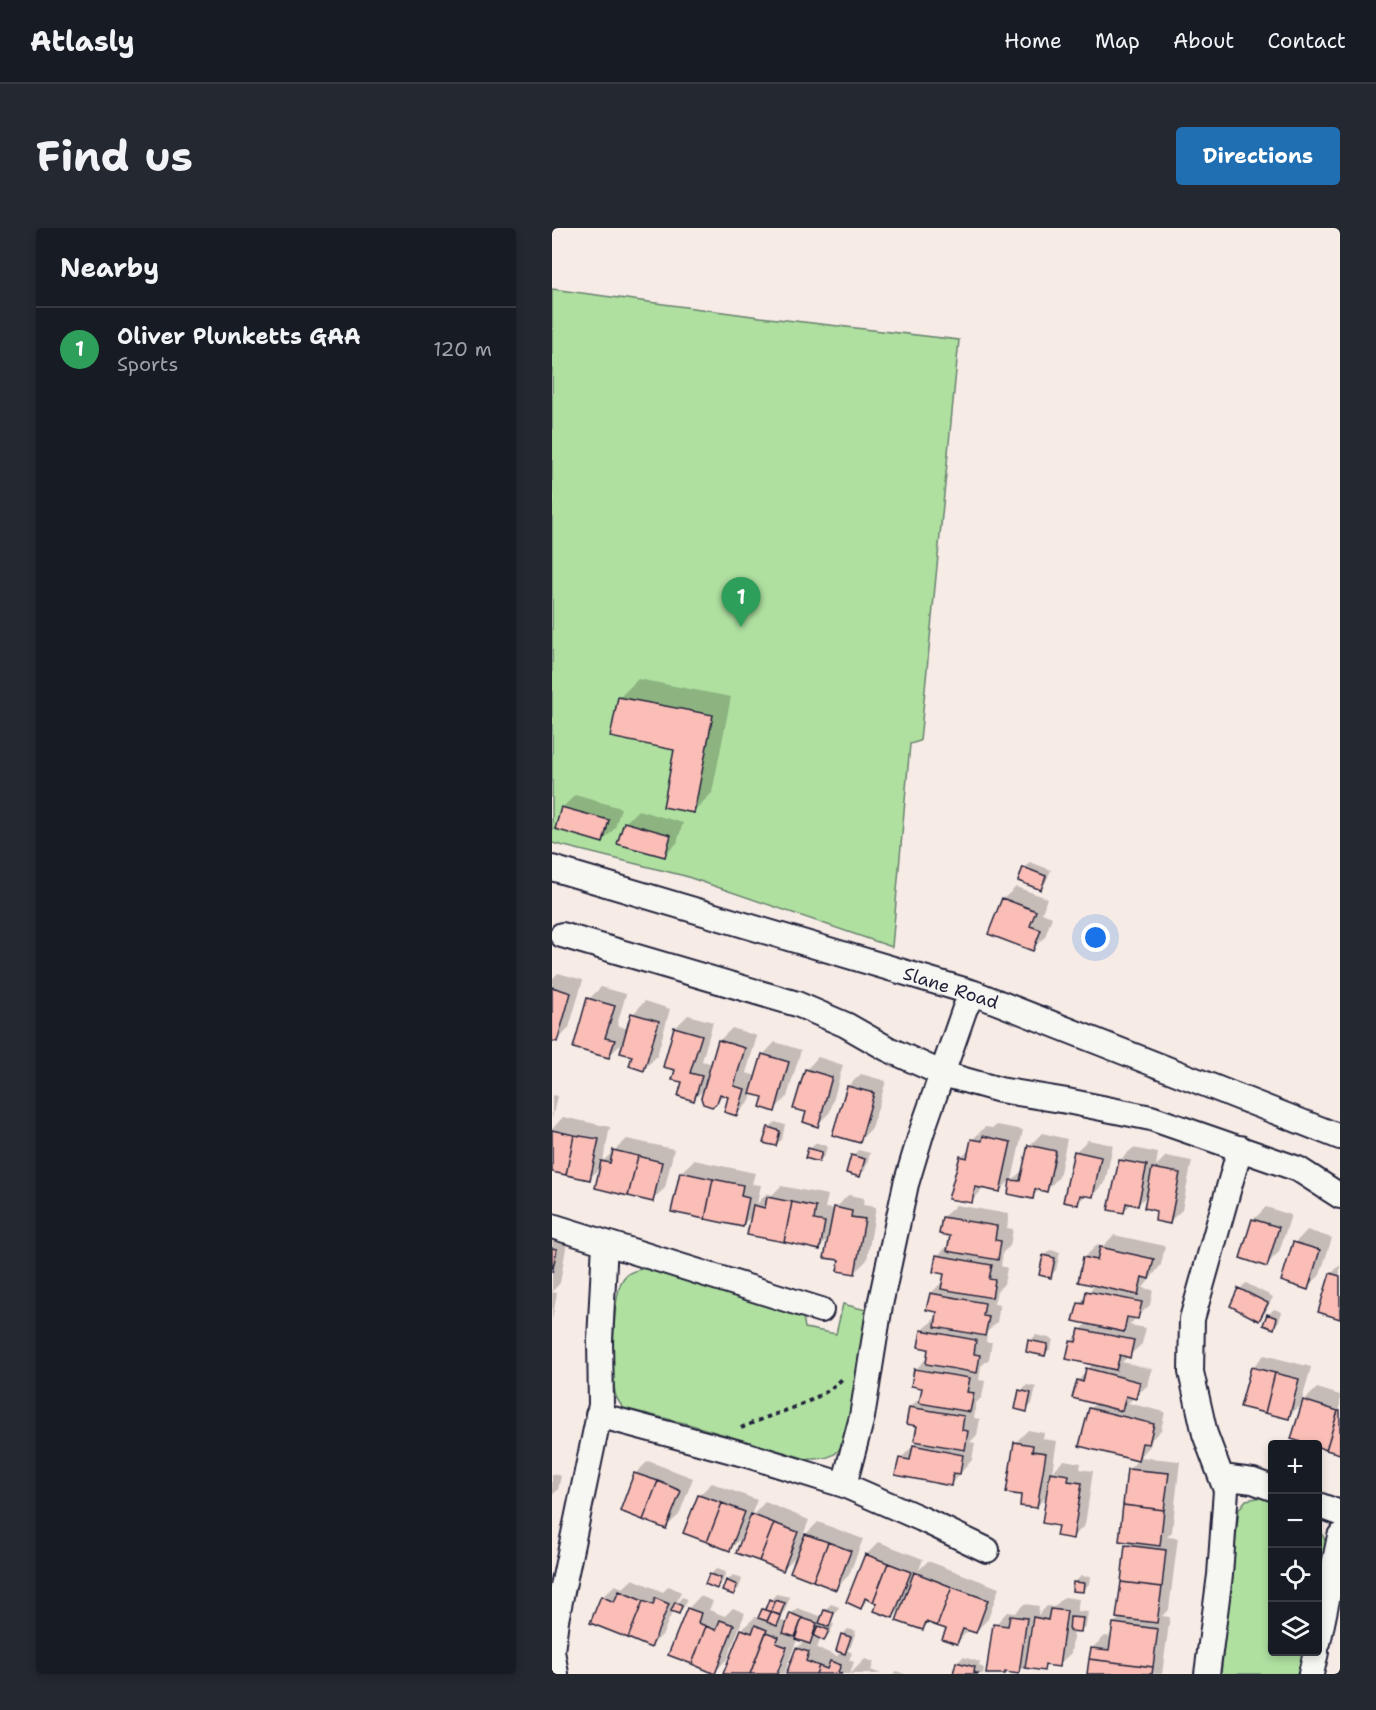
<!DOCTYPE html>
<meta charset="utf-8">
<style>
:root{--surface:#171b24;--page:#242831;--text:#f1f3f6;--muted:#9ea1a6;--line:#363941;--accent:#1f6fb2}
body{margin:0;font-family:"Shantell Sans",sans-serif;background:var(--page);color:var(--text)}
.controls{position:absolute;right:18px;bottom:18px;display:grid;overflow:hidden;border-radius:6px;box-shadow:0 3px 9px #0003}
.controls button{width:54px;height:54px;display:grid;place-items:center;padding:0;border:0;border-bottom:2px solid var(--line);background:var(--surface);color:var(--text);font:30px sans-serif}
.you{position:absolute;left:544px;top:710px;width:21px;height:21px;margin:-15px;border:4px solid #fff;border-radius:50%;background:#1a73e8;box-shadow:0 0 0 9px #1a73e833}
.badge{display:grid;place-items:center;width:39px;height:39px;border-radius:50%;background:var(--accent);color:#fff;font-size:20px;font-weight:700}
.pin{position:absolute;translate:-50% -50px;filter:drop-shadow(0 2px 3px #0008)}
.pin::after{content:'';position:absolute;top:32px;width:21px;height:18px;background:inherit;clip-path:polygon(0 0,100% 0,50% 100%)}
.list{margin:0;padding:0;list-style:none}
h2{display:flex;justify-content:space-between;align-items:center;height:78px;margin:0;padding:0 24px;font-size:26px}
h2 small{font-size:20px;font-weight:400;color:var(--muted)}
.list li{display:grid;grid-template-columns:39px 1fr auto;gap:18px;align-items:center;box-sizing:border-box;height:84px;padding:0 24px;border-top:2px solid var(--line)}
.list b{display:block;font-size:22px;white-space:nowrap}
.list p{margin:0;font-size:20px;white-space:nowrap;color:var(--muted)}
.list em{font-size:20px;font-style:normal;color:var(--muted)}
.icon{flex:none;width:33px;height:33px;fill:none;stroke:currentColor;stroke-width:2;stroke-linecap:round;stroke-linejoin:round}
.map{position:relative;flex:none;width:788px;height:1446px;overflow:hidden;border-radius:6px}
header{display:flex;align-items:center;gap:36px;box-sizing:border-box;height:84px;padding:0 30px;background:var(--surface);border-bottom:2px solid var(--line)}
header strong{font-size:28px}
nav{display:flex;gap:33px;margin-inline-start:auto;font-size:21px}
.intro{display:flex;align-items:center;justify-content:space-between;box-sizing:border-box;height:144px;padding:0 36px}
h1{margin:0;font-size:42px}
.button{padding:15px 27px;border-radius:6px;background:var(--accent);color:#fff;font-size:21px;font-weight:700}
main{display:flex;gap:36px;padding:0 36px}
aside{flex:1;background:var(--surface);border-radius:6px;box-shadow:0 3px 9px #0003}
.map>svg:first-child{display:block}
.green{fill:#afe0a0;stroke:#68816e;stroke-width:1.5}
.shadow{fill:#0003}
.building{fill:#fabeb6;stroke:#22223b;stroke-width:1.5}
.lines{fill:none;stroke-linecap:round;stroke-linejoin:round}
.minor-casing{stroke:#22223b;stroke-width:28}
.path{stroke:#22223b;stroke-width:4;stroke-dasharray:4.5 4.5;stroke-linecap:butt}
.minor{stroke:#f6f6f2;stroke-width:24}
.labels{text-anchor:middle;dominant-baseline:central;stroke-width:4.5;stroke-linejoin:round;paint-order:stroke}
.street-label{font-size:18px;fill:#22223b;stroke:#f6f6f2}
</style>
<header>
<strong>Atlasly</strong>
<nav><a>Home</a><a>Map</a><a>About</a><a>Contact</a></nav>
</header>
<div class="intro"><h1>Find us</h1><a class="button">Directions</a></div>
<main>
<aside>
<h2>Nearby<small></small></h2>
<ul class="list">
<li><span class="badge" style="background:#2e9e5b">1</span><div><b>Oliver Plunketts GAA</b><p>Sports</p></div><em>120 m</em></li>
</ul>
</aside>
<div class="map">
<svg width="788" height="1446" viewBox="0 0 788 1446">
<rect width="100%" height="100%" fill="#f7ebe6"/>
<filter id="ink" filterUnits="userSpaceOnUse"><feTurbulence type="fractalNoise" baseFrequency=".0167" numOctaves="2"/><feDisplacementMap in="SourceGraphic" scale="12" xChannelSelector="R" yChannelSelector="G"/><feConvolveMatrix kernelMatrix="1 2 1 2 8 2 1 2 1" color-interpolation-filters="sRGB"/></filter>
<g filter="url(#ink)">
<path class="green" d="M0 61 208 89 407 112 368 513 358 516 340 719 133 648 0 615Z
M96 1040 251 1088 253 1100 284 1106 291 1076 314 1082C310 1109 300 1206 286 1223 279 1231 265 1231 255 1231L136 1196 71 1180C69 1176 65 1172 64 1168 58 1151 61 1065 71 1051 76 1043 88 1041 96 1040Z
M710 1269 720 1273V1424H751L746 1446H669L687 1281 694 1272Z
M766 1297 775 1317 766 1358Z"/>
<path class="shadow" d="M86 451 179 469 160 565 141 584 124 521 68 469Z
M23 567 69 580 63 600 51 613 10 580Z
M86 582 131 595 125 615 113 627 73 595Z
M478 634 499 642 494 654 489 660 472 640Z
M464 659 495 670 490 685 500 689 493 709 480 721 451 671Z
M6 745 31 752 17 800 5 813 0 811V751Z
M49 759 74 766 65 797 76 801 81 786 93 773 118 781 105 828 92 841 73 812 57 828 37 771Z
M136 787 161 794 150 833 161 836 167 813 180 800 205 808 194 845 205 848 211 827 223 814 249 822 235 869 222 882 212 868 200 865 198 873 185 886 178 868 173 866 164 874 154 860 142 871 125 841 123 800Z
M266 829 291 837 278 884 265 897 255 883 254 842Z
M309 846 334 853 320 900 307 913 296 858Z
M0 867 5 868 0 891Z
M11 889 58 899 51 933 75 911 122 921 113 960 100 972 50 938 38 950 0 943V901Z
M223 894 233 897 230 911 224 917 217 900Z
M445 897 471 902 460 952 473 940 477 918 490 905 515 911 507 949 495 962 488 961 480 969 457 965 460 950 448 963 432 960 419 974 410 929 419 920 421 911 433 899 441 900Z
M536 912 561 917 553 955 541 968 535 966 526 975 523 924Z
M264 915 275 918 273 927 267 933 258 921Z
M581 920 606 925 604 938 614 928 640 933 630 982 617 994 596 966 586 977 580 975 571 984 568 932Z
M306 922 318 925 313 942 307 948 301 928Z
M142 932 203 945 200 956 209 957 205 976 215 965 220 967 229 958 276 967 273 980 283 981 296 967 312 970 311 977 324 979 315 1032 302 1045 289 1031 277 1010 267 1020 201 987 190 997 129 944Z
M404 977 457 986 455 1000 461 1001 458 1018 451 1024 449 1038 455 1040 452 1056 445 1063 442 1076 448 1077 445 1094 435 1104 434 1114H440L437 1131 429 1138 427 1152 433 1153 430 1169 424 1175 422 1190 428 1191 425 1207 418 1214 423 1215 420 1232 398 1257 345 1246 349 1230 367 1212 366 1196 358 1179 370 1168 372 1158 364 1141 377 1128 378 1120 370 1103 383 1090 386 1091 387 1083 379 1065 392 1052 393 1045 385 1028 398 1016 399 1007 391 989Z
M714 979 739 987 727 1024 714 1037 701 992Z
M755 1002 780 1010 768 1047 755 1060 743 1015Z
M0 1005 16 1008 8 1055 0 1064Z
M562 1007 613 1018 609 1037 591 1060 601 1062 598 1077 577 1097 594 1100 590 1116 570 1134 600 1141 596 1157 576 1175 613 1184 609 1202 600 1211 598 1218 588 1229 628 1233 620 1304 615 1309 626 1310 617 1381 610 1388 618 1389 610 1446H537L540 1420 553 1408 560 1409 562 1395 569 1389 574 1318 580 1313 577 1241 587 1231 529 1217 538 1181 544 1175 526 1153 541 1136 519 1114 535 1095 527 1076 543 1056 528 1053 533 1029 545 1017 551 1018Z
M498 1022 508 1024 504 1042 498 1048 492 1028Z
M788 1037V1090L779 1046Z
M694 1055 721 1069 713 1085 707 1091 688 1061Z
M0 1064 5 1065 0 1093Z
M722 1081 730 1084 727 1093 721 1099 716 1087Z
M484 1107 501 1111 499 1120 493 1126 478 1113Z
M712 1127 759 1139 749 1176 765 1160 788 1167V1225L741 1210 752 1174 736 1189 700 1140Z
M475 1157 484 1159 480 1176 474 1182 469 1163Z
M476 1202 492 1205 491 1211 505 1213 500 1244 512 1232 529 1235 528 1241 541 1243 533 1297 521 1309 507 1296 496 1267 484 1279 471 1266 464 1214Z
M96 1233 141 1250 127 1287 114 1299 70 1282 84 1245Z
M0 1246 9 1248 6 1262 0 1267Z
M160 1255 205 1272 198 1290 213 1274 257 1292 250 1310 266 1294 311 1311 297 1347 284 1360 247 1325 231 1341 193 1306 178 1321 147 1267Z
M327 1314 371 1331 367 1342 376 1333 447 1360 436 1391 423 1404 418 1401 404 1415 395 1400 377 1394 371 1401 351 1379 341 1389 327 1374 317 1370 309 1379 314 1327Z
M164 1341 174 1344 171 1353 165 1359 158 1347Z
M181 1347 190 1351 187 1360 181 1366 175 1353Z
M529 1348 538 1349 537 1356 531 1362 523 1354Z
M81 1351 111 1364 117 1358 129 1364 124 1376 130 1369 135 1371 132 1379 126 1385 121 1382 111 1406 99 1418 50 1369 63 1357 71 1360Z
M224 1366 238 1369 229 1392 236 1396 239 1386 245 1380 271 1389 273 1382 279 1376 287 1379 278 1395 282 1396 278 1405 272 1411 269 1410 265 1420 285 1428 290 1423V1407L296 1401 304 1403 299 1418 295 1422 300 1425 297 1432 302 1434 298 1446 313 1431 322 1434 319 1442 329 1446H235L245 1420 253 1412 246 1409 232 1446H173L190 1401 203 1389 208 1391 211 1381Z
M148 1368 161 1373 157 1382 173 1388 181 1380 193 1385 175 1431 163 1444 136 1381Z
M512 1369 527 1371 525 1383 536 1384 534 1397 528 1403 522 1402 519 1425 506 1437 497 1436 491 1441 475 1435 467 1444 458 1443 454 1446H438L443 1397 455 1384 463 1385 472 1376 487 1378 486 1387 495 1378 502 1379Z
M411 1429 428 1434 427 1438 432 1440 431 1446H402L405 1435Z
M344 1443 353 1446H341Z"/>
<path class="building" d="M66 469 161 487 142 585 111 579 122 522 58 509Z
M9 579 57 592 51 615 3 601Z
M72 594 119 607 113 629 65 616Z
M471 639 494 648 489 662 466 653Z
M450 670 484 683 478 698 489 702 481 723 436 706Z
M0 759 19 765 5 814 0 813Z
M35 770 63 778 53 810 63 812 57 830 21 820Z
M79 785 107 793 92 843 77 838 80 828 68 825Z
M122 799 150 807 138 845 150 848 142 873 126 868 130 854 120 852 123 842 111 839Z
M166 812 193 820 182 858 193 861 185 888 172 884 176 869 168 866 165 875 160 879 151 876 149 870Z
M210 826 237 834 223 884 208 879 211 869 198 866Z
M253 841 280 849 266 899 251 894 254 884 241 881Z
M295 858 322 865 308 915 280 907Z
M216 899 228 903 224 918 211 915Z
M0 902 22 907 14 947 0 944Z
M22 907 47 911 38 952 14 947Z
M431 908 459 914 448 964 423 959 420 975 396 971 408 928 415 930 419 911 430 913Z
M476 917 504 923 495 964 483 961 481 971 456 966 458 952 468 953Z
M256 920 270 924 267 934 253 930Z
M61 922 86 928 76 968 43 960 49 933 58 935Z
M522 923 549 929 541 969 528 967 526 977 511 974Z
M299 927 313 931 308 949 294 945Z
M86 928 110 934 101 974 76 968Z
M567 932 595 937 586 978 574 975 572 985 556 982Z
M600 940 628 945 618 996 603 993 604 983 592 980Z
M128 944 161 951 153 991 119 984Z
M161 951 191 957 189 968 197 970 191 999 153 991Z
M215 969 240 974 232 1014 195 1007 201 977 213 980Z
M240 974 264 979 262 992 273 994 268 1022 232 1014Z
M282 979 300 983 299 989 313 991 303 1046 285 1043 287 1032 272 1030Z
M390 989 445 998 443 1012 449 1013 446 1032 395 1023 398 1008 387 1006Z
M700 991 727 999 715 1039 688 1030Z
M741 1014 768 1022 756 1062 729 1053Z
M548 1019 602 1031 597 1051 590 1049 586 1067 526 1054 531 1029 545 1032Z
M0 1020 5 1021 0 1045Z
M384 1027 440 1037 437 1051 443 1052 440 1070 389 1061 392 1046 381 1044Z
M491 1027 503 1030 499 1050 487 1047Z
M778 1045 788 1048V1091L766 1084Z
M686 1060 716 1075 707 1093 678 1078Z
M534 1063 590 1074 586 1091 575 1089 572 1104 521 1093 526 1075 532 1076Z
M378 1065 433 1075 431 1088 437 1089 433 1108 383 1099 385 1084 374 1082Z
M715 1086 725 1090 722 1101 711 1097Z
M527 1101 582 1112 578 1130 568 1127 564 1142 514 1131 518 1113 524 1114Z
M369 1102 424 1112 422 1126 428 1127 425 1145 374 1136 376 1121 366 1119Z
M476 1112 496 1116 493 1128 474 1124Z
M699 1139 723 1145 713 1185 688 1179Z
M534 1140 588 1154 584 1171 574 1168 570 1183 520 1170 525 1152 531 1154Z
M362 1141 418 1150 415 1164 422 1165 418 1184 367 1175 370 1160 359 1158Z
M723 1145 747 1151 737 1191 713 1185Z
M467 1162 479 1165 475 1184 463 1181Z
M751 1172 786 1183 774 1222 766 1219V1216H756L739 1211Z
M357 1179 412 1188 410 1202 416 1203 413 1222 362 1213 365 1198 354 1196Z
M537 1180 602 1196 597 1216 590 1215 586 1233 527 1218Z
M786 1183H788V1226L774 1222Z
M462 1214 481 1217 480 1223 494 1225 485 1280 468 1278 469 1267 454 1265Z
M361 1217 411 1227 408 1246 401 1245 399 1258 343 1247 347 1230 358 1232Z
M575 1241 617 1245 612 1282 571 1277Z
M498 1244 517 1247 516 1253 530 1255 521 1311 504 1308 506 1298 490 1295Z
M82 1245 106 1253 91 1292 68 1283Z
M106 1253 129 1263 114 1301 91 1292Z
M146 1267 170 1275 155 1314 131 1305Z
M170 1275 193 1284 178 1323 155 1314Z
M571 1277 612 1282 608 1318 567 1313Z
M199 1286 222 1295 207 1333 184 1325Z
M222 1295 246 1304 231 1343 207 1333Z
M253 1306 276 1314 261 1353 238 1344Z
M276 1314 299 1323 284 1362 261 1353Z
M573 1317 614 1322 610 1359 569 1354Z
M313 1326 336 1335 321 1374 313 1370 309 1381 294 1374Z
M336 1335 359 1344 341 1390 322 1383 325 1375 321 1374Z
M362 1344 400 1359 385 1398 374 1394 371 1402 344 1393Z
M157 1346 169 1350 165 1361 153 1356Z
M174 1352 185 1357 182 1367 170 1363Z
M521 1354 532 1355 531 1364 520 1363Z
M569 1354 610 1359 605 1395 564 1390Z
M400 1359 436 1372 424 1405 411 1401 405 1416 390 1411 394 1401 385 1398Z
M67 1363 91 1373 76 1410 38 1395 49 1368 62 1374Z
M103 1370 117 1376 99 1420 76 1410 91 1373 101 1377Z
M217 1371 223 1374 219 1384 213 1382Z
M223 1372 233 1375 228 1387 219 1384Z
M123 1374 130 1378 127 1386 119 1383Z
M135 1380 149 1385 146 1395 154 1398 140 1436 116 1427Z
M210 1381 219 1384 215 1393 206 1390Z
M498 1381 515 1383 507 1439 493 1437 492 1443 473 1440 481 1389 496 1392Z
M272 1382 282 1385 277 1399 267 1395Z
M219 1384 229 1388 225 1398 215 1394Z
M238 1385 250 1390 243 1409 231 1405Z
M458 1388 475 1390 467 1446 453 1444V1446H434L441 1396 456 1398Z
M518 1389 531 1390 529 1404 517 1403Z
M250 1390 265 1395 258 1416 243 1411Z
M168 1392 182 1397 163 1446 140 1436 154 1398 164 1402Z
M561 1395 606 1401 601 1439 537 1431 539 1420 557 1422Z
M203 1397 215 1402 198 1446H171L189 1401 200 1405Z
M266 1398 277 1402 272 1413 262 1408Z
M214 1404 227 1409 224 1415 235 1419 225 1446H198Z
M289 1406 299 1409 293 1426 284 1423Z
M244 1420 257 1424 254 1433 267 1438 264 1446H234Z
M537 1431 601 1439 600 1446H535Z
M278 1433 289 1437 286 1444 290 1446H264L267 1438 275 1441Z
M404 1434 423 1439 422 1444 427 1446H401Z"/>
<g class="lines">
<g class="minor-casing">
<path id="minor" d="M0 640 422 765 788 909
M10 707 245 776 294 797 336 821 391 846 448 862 515 873 599 890 746 941 788 968
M0 998 269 1082
M46 1187 195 1227 292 1257 370 1291 435 1322
M670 1249 701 1253 720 1260
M292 1257 310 1189 328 1077 354 956 370 903 413 780 422 765
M766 1277 788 1285
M766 1415 788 1308
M0 1423 4 1392 49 1177 48 1112 53 1015
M0 1423 4 1446
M655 1446 668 1347 674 1262 653 1206 639 1144 640 1091 688 920
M759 1446 764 1424"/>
</g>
<path class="path" d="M189 1200C222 1184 264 1177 290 1151"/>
<use href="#minor" class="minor"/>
</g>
</g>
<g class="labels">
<g class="street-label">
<text transform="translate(399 760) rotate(18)">Slane Road</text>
</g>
</g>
</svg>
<div class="controls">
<button>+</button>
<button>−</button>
<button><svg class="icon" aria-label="locate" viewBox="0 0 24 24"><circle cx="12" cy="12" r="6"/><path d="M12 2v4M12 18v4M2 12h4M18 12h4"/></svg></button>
<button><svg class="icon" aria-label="layers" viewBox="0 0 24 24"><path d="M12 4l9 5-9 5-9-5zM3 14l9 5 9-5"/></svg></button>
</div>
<div class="you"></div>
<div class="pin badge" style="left:189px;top:399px;background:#2e9e5b">1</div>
</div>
</main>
